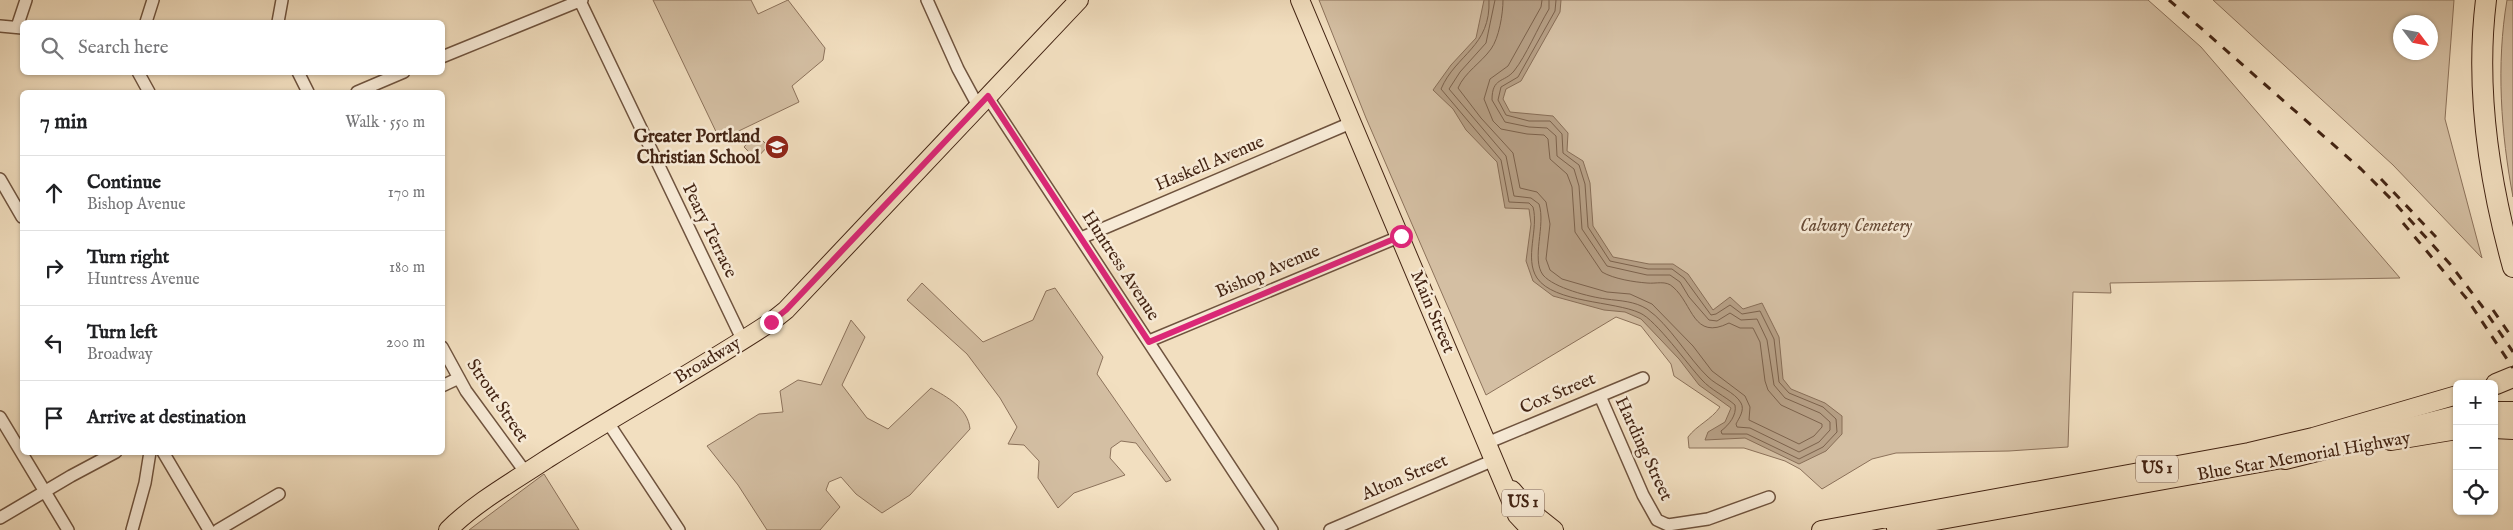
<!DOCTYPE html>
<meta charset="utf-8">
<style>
:root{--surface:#fff;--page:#f6f6f6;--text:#202124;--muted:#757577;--line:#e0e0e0}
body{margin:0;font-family:"IM FELL English",serif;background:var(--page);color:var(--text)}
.controls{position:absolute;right:15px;bottom:15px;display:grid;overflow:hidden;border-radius:8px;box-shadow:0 1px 4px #0004}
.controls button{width:45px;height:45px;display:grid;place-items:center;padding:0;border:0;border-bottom:1px solid var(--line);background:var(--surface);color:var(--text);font:25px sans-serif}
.compass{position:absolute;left:2393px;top:15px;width:45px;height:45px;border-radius:50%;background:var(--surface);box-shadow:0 1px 4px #0004;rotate:122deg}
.stop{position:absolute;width:15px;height:15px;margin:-11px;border:4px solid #db2777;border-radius:50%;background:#fff}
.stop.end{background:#db2777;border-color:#fff;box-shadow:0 1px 5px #0008}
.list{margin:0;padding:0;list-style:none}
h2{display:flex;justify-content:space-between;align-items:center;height:65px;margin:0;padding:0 20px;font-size:21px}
h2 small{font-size:16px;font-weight:400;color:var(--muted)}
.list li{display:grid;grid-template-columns:32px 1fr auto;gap:15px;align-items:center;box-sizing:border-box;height:75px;padding:0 20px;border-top:1px solid var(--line)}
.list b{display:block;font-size:19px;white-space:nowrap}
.list p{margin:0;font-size:16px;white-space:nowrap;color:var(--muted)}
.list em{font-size:16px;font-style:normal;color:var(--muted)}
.icon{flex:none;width:28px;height:28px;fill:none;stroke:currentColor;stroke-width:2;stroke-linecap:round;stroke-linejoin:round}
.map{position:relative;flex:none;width:2513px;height:530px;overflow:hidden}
.search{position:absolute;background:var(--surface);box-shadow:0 1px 4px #0004;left:20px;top:20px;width:425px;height:55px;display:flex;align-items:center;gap:12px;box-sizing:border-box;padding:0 18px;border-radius:8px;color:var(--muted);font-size:19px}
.panel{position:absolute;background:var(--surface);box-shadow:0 1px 4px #0004;left:20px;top:90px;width:425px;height:365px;border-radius:8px}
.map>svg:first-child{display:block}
.green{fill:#d4bfa3;stroke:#8c725b;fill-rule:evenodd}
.water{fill:#b69f85;stroke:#886e57}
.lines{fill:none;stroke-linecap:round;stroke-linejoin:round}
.shore{stroke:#7c624c;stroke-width:1}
.minor-casing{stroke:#6f533e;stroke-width:14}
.primary-casing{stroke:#432413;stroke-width:20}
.motorway-casing{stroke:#432413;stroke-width:22}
.minor{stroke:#f7ead6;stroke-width:11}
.primary{stroke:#f2dfc0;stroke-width:18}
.motorway{stroke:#f2dfc0;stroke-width:20}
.rail{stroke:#432413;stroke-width:3;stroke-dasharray:9 9;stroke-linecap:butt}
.route{stroke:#db2777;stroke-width:6}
.labels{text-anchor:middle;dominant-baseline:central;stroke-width:5;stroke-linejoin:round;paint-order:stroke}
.shield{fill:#f7ead6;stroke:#795f4e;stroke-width:1}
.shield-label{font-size:16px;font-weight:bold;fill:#432413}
.poi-label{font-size:18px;font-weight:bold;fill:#432413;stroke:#f7ead6;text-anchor:end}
.street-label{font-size:18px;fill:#432413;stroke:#f7ead6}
.park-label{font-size:18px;font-style:italic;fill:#674b37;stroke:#f7ead6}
</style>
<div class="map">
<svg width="2513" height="530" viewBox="0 0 2513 530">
<rect width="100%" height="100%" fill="#f2dfc0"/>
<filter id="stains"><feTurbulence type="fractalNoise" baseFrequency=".004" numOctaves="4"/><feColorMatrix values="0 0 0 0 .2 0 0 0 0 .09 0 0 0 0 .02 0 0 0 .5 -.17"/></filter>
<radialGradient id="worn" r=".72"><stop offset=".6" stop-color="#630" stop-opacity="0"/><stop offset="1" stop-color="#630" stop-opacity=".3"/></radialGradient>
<path class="green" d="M653 0H751L758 14 788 0 825 48 823 60 792 86 799 102 720 140Z
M1319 0H2148L2201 47 2400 278 2110 283 2111 293 2073 292 2068 447 2009 451 1896 453 1872 459 1822 489 1800 469 1785 461 1744 448H1689L1688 437C1697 425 1711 420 1720 407L1674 376 1671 364 1641 326 1616 317 1486 395 1366 118Z
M2213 0H2454L2445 119 2482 258 2393 165ZM2400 22H2430V52H2400Z
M2507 0H2513V197C2501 134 2496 64 2507 0Z
M756 134 768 146 756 159 744 147Z
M922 283 983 342 1033 320 1046 291 1055 288 1103 357 1097 374 1171 480 1166 482 1136 443 1121 441 1111 448 1110 458 1125 475 1074 493 1058 508 1038 478 1039 461 1024 445 1008 444 1017 427 1000 398 967 354 907 300Z
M851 320 865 337 842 385 867 418 888 429 931 388C947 397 968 408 970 429L910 495 882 513 856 494 841 477 829 482 826 490 840 507 820 530H767L738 485 707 446 759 414 783 412 780 391 798 380 821 385Z
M544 474 579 530H469Z"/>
<path class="water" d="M1484 0H1561L1560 12 1521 81 1506 89 1503 99 1510 112 1553 116 1568 133 1567 151 1583 161 1590 183 1593 226 1613 257 1649 264H1673L1688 274 1713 310 1730 297 1743 309 1762 303 1779 337 1783 379 1791 389 1825 403 1842 416V434L1826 451 1799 464 1745 438 1705 440 1708 432 1725 422 1731 408 1699 385 1679 359 1641 319 1625 312 1604 310 1553 296 1533 281 1526 261 1531 224 1529 209 1505 208 1497 162 1466 130 1453 109 1433 90 1451 65 1476 38Z"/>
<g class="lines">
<path class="shore" d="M1489 0C1491 47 1456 54 1441 89L1501 160 1509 202 1529 203 1533 207C1539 229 1524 258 1537 278 1554 303 1614 301 1640 313 1656 320 1688 365 1702 380 1711 390 1725 396 1735 405 1737 415 1729 425 1721 431L1722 434H1747L1799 459 1823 447 1837 432 1836 419 1823 407 1789 393 1779 382 1774 339 1760 311 1742 314 1730 305 1716 314 1711 315 1684 278 1672 269H1648L1610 261 1588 227 1585 184 1579 165 1563 153 1562 134 1550 121H1529L1506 115 1498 100 1501 87 1518 77 1555 11 1556 0
M1495 0 1486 43 1460 72 1449 89 1506 156 1514 196 1531 198 1539 204C1546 225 1531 259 1543 275 1554 288 1590 297 1606 299 1621 301 1634 301 1647 309 1669 324 1689 359 1708 377 1717 386 1735 392 1741 403 1745 410 1739 418 1736 424L1737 427 1750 428 1799 452 1819 442 1830 430V422L1820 413 1785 398 1774 385 1767 340 1757 319 1741 320 1730 313 1717 321 1709 320 1689 297 1680 282 1670 275H1647L1607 266 1582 229 1579 186 1574 169 1557 156 1556 136 1547 128 1529 127 1505 122 1492 100C1492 77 1504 83 1514 71 1526 56 1538 27 1549 9V0
M1503 0C1503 14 1499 38 1491 49 1481 63 1465 72 1458 88L1481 118 1513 153 1520 188 1537 192 1546 202 1550 224 1546 259 1550 270 1562 279 1607 292 1630 294 1652 304 1693 346 1712 371 1745 396 1750 407 1749 420 1799 444 1814 436 1822 427V424L1781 405 1768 390 1765 381 1760 342 1753 328H1740L1729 323C1693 341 1693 304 1673 287 1666 280 1656 284 1647 283 1634 282 1614 279 1602 272L1575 232 1572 187 1567 174 1550 159 1548 139 1544 135 1527 134 1501 129 1493 121 1484 99 1490 79 1508 66 1541 7 1542 0"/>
<g class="minor-casing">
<path id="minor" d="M927 0 958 69 978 106
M580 1 743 341
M146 22 153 0
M278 22 282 0
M0 26 22 28
M17 27 26 0
M442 57 582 0
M138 72 149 92
M298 72 308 92
M357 92 404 72
M987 96 1272 530
M0 179 22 217
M1081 238 1353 122
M1149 341 1401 236
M442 347 466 391 526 473
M442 386 459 378
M1600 396 1643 495 1657 520 1668 525 1708 519 1769 497
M0 417 68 530
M607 421 679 530
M1487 443 1643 378
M163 452 209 530
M0 518 71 476 116 452
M132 530 145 483 150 452
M218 530 279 494
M1330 530 1494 460"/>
</g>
<g class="primary-casing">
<path id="primary" d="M1300 0 1517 515 1531 530
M2494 429 2513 430
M2391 441 2457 430
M1512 490 1530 511 1554 530
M1896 528 2298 456
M448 530C476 502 514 481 547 459 621 412 698 370 771 322L786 310 1079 0
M1821 530 2249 452 2313 437 2457 395"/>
</g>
<g class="motorway-casing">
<path id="motorway" d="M2486 0C2475 89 2489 181 2513 267
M2496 384 2513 377
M2494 412H2513
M2285 459 2457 416"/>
</g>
<use href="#minor" class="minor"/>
<use href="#primary" class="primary"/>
<use href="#motorway" class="motorway"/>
<path class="rail" d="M2169 0 2361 169 2392 200 2450 264 2482 306 2513 352
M2381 179 2436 237
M2403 223 2467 299 2513 368
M2493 310 2513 339"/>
</g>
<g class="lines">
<path class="route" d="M771 322 786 310 988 96 1149 342 1401 236"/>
</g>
<defs>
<g id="school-disc" transform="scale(1.25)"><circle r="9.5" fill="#8f2418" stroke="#f7ead6"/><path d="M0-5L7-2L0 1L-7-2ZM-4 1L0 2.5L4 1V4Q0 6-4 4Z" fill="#fff"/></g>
</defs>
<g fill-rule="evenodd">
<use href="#school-disc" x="777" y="147"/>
</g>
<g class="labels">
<g class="shield">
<rect x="2136" y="455.5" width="42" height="27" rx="4"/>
<rect x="1502" y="489.5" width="42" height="27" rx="4"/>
</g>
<g class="shield-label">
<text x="2157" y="469">US 1</text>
<text x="1523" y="503">US 1</text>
</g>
<g class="poi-label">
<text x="760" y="137">Greater Portland<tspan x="760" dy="21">Christian School</tspan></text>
</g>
<g class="street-label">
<text transform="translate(1210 164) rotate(-23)">Haskell Avenue</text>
<text transform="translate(709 231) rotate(64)">Peary Terrace</text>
<text transform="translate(1120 266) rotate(57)">Huntress Avenue</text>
<text transform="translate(1268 272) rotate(-23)">Bishop Avenue</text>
<text transform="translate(1432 312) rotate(67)">Main Street</text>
<text transform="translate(708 361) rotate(-31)">Broadway</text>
<text transform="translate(1558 394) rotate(-23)">Cox Street</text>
<text transform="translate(497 401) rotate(56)">Strout Street</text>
<text transform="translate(1643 449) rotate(65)">Harding Street</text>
<text transform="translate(2304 457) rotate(-10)">Blue Star Memorial Highway</text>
<text transform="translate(1405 478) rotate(-23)">Alton Street</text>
</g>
<g class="park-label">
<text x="1856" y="226">Calvary Cemetery</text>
</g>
</g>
<rect width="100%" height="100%" filter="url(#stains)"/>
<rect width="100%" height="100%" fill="url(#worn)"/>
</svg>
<div class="controls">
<button>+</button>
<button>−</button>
<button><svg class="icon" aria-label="locate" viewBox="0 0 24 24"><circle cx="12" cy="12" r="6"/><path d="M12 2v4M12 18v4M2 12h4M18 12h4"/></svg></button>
</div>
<svg class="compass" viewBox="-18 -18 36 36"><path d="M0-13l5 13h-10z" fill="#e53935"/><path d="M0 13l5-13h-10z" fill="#757577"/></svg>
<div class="stop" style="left:1401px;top:236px"></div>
<div class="stop end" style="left:771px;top:322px"></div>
<div class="search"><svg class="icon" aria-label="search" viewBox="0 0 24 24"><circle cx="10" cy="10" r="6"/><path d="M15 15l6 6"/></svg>Search here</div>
<section class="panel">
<h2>7 min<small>Walk · 550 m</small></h2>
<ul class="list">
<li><svg class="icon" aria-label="ahead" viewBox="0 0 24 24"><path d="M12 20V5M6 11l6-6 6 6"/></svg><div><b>Continue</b><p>Bishop Avenue</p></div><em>170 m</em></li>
<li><svg class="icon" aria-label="right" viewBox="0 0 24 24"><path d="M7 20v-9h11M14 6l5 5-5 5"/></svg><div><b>Turn right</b><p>Huntress Avenue</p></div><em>180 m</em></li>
<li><svg class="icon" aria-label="left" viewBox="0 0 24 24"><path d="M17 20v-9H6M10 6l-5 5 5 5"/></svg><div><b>Turn left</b><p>Broadway</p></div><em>200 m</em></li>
<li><svg class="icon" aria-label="arrive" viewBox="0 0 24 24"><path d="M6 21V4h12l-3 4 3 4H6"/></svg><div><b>Arrive at destination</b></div></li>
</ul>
</section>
</div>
